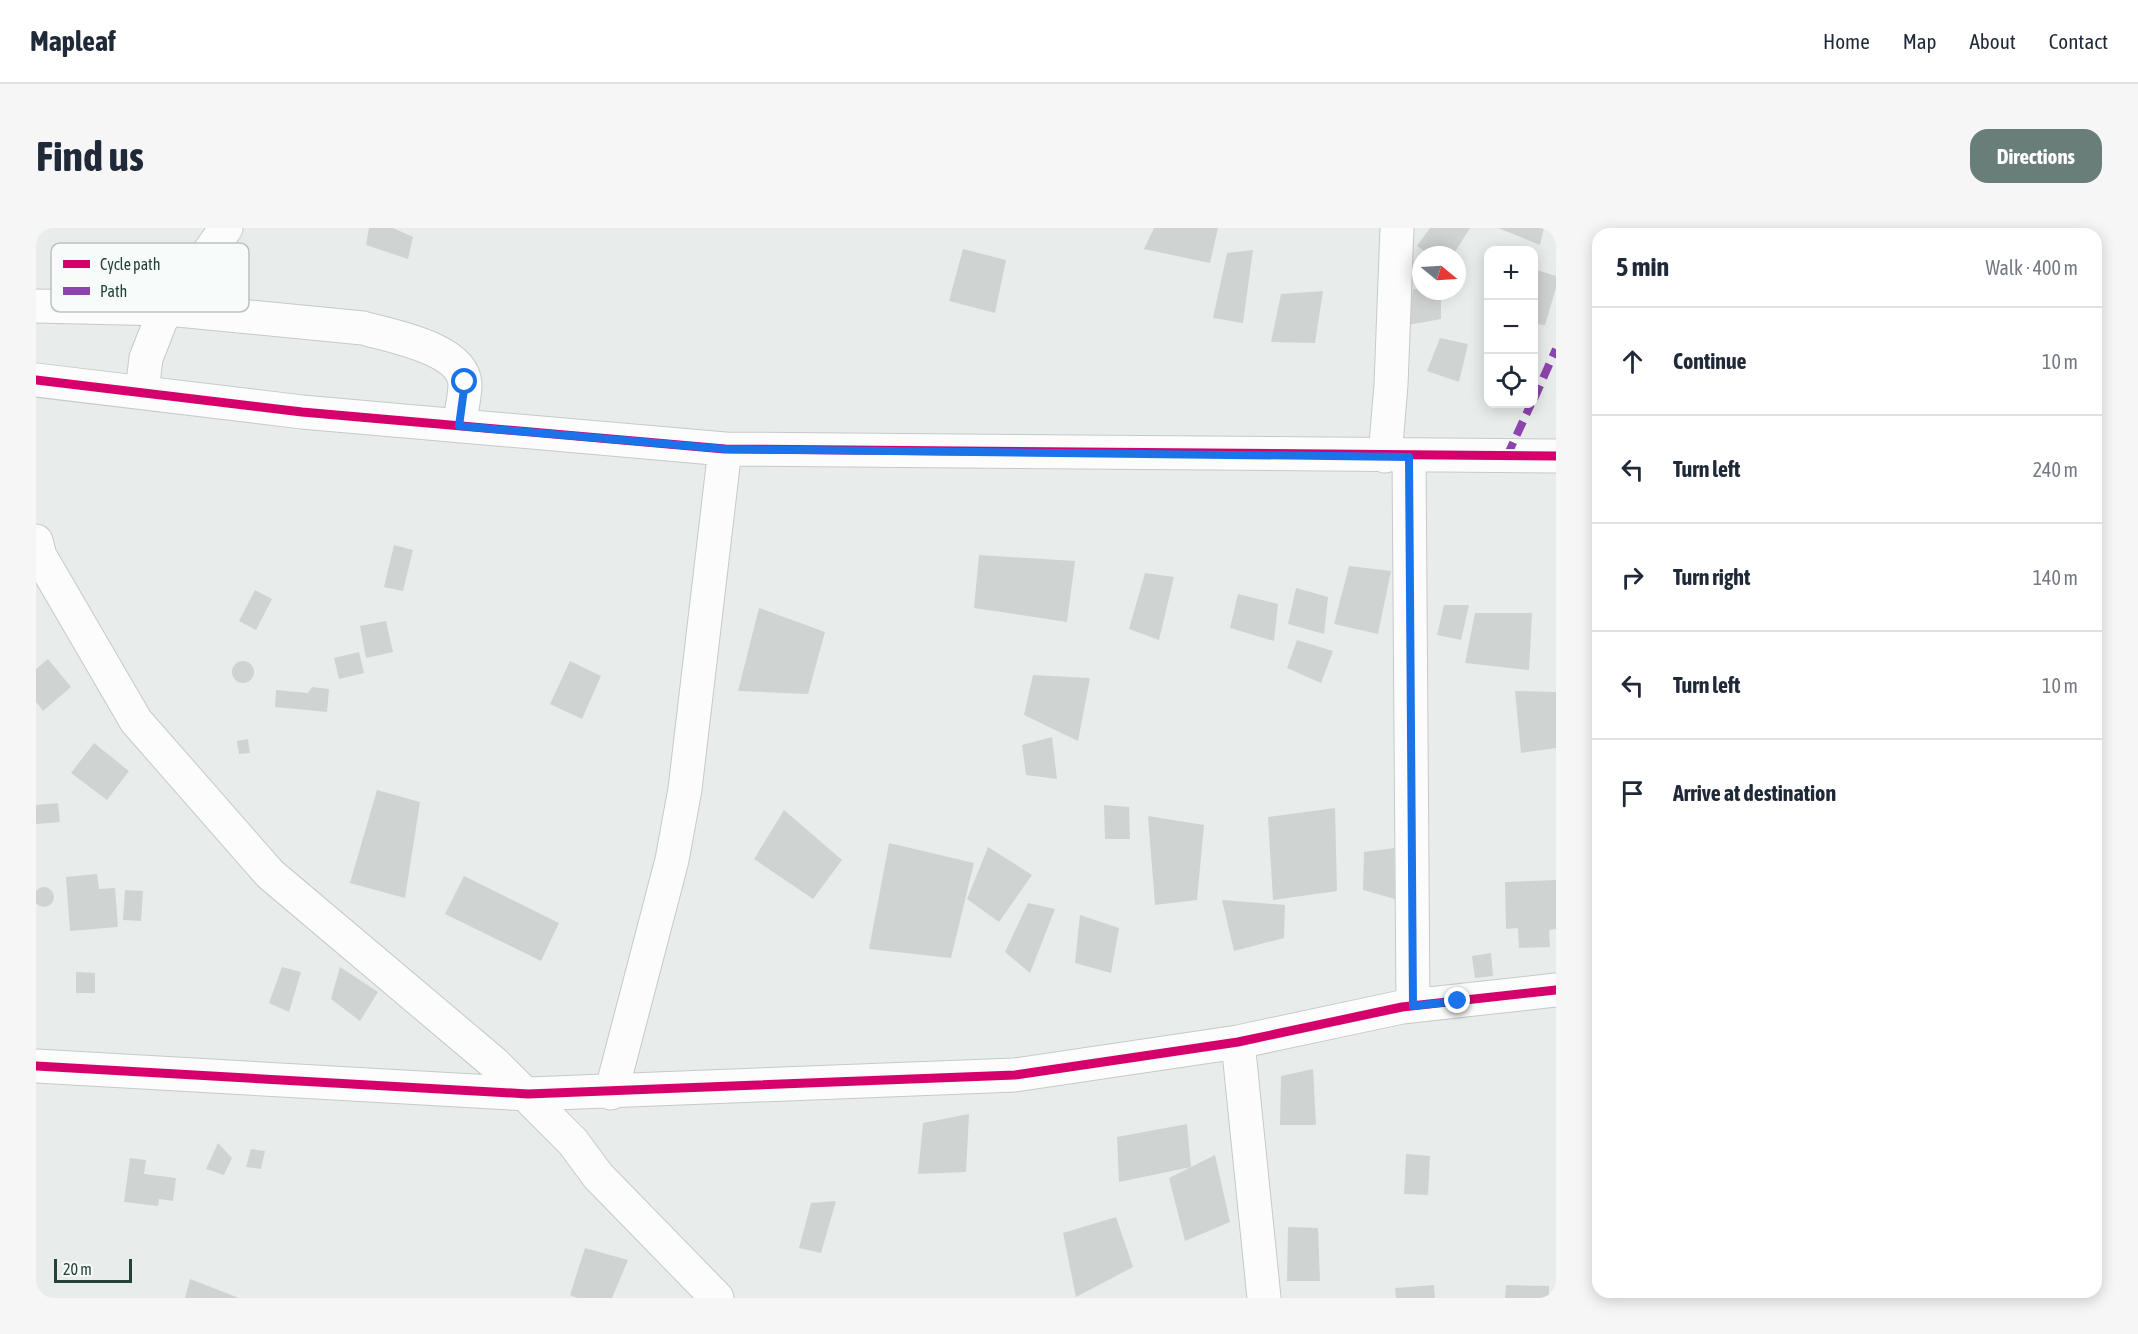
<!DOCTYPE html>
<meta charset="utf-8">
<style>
:root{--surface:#fff;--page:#f6f6f7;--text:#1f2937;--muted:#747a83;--line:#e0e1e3;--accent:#697e78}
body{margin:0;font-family:"Asap Condensed",sans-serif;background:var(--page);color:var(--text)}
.controls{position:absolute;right:18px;top:18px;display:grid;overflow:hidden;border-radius:12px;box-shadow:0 3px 15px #0003}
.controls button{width:54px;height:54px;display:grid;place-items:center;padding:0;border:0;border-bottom:2px solid var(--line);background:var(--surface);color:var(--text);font:30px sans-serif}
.compass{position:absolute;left:1376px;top:18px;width:54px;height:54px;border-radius:50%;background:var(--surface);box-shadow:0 3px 15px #0003;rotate:108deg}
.scale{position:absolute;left:18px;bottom:15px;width:78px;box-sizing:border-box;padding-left:6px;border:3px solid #24423a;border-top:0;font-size:16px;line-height:21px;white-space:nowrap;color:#24423a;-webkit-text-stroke:4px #f7fbf9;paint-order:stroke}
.stop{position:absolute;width:18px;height:18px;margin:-14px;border:4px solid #1a73e8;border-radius:50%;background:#fff}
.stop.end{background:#1a73e8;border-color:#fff;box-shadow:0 2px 6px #0008}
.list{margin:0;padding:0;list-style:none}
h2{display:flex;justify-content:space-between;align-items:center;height:78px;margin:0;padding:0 24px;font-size:26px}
h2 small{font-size:20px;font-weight:400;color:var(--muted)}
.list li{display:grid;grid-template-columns:39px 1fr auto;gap:18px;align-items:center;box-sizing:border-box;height:108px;padding:0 24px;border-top:2px solid var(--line)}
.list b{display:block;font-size:22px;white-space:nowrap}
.list em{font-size:20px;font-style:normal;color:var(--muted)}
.icon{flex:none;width:33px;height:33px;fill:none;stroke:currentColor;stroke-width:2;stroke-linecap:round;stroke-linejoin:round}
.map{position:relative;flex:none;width:1520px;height:1070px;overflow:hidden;border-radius:18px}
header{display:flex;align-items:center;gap:36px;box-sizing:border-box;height:84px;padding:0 30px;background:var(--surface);border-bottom:2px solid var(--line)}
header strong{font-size:28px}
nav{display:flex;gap:33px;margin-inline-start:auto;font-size:21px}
.intro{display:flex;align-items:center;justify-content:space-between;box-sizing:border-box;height:144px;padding:0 36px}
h1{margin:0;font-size:42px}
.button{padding:15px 27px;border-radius:18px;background:var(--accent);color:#fff;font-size:21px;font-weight:700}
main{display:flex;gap:36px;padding:0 36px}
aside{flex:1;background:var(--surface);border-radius:18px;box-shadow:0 3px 15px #0003}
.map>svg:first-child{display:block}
.building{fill:#cfd4d2}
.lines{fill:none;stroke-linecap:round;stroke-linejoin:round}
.minor-casing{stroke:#c5cac8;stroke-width:35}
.minor{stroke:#fcfcfc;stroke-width:33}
.quiet{stroke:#8e44ad;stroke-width:8;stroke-dasharray:15 8;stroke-linecap:butt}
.cycleway-casing{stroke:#f7fbf9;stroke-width:13}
.cycleway{stroke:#d6006c;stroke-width:9}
.route{stroke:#1a73e8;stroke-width:8}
.key{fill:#f7fbf9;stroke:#b8c4c0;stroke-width:1.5}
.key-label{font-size:16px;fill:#24423a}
</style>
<header>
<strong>Mapleaf</strong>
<nav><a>Home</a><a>Map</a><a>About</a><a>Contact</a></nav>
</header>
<div class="intro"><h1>Find us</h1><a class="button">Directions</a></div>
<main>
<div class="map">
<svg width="1520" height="1070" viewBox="0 0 1520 1070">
<rect width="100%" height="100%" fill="#e8edeb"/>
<path class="building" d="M333 0H357L377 9 372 31 330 17Z
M1118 0H1182L1174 35 1108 21Z
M1394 0H1434L1417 27H1394L1381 18Z
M1462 0H1508L1504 17Z
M927 21 970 32 959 85 913 73Z
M1217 22 1207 95 1177 90 1191 25Z
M1498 41 1520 48V60L1509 97 1498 96Z
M1377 61 1405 63V91L1372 97Z
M1287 63 1279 115 1235 114 1245 66Z
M1404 110 1432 116 1423 154 1391 143Z
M358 317 377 322 367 363 348 359Z
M943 327 1039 333 1031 394 938 380Z
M1313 338 1355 343 1342 406 1298 396Z
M1109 345 1138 349 1123 412 1093 401Z
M1260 360 1292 369 1288 406 1252 396Z
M219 362 236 371 220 402 203 393Z
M1202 366 1242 376 1238 413 1194 400Z
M1408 377H1433L1425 412 1401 407Z
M723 380 789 404 772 466 702 463Z
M1439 385H1496L1493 442 1429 435Z
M350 393 357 424 330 430 324 398Z
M1261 412 1297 423 1285 455 1251 440Z
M323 424 328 445 303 451 298 430Z
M12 431 35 459 7 483 0 474V441Z
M534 433 565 448 546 491 514 476Z
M196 444a11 11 0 1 1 22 0a11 11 0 1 1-22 0Z
M997 447 1054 450 1042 513 988 487Z
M276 459 293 461 291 484 239 479 240 462 272 465Z
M1479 463 1520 464V520L1485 525Z
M1016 509 1021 551 990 547 986 517Z
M212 511 214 525 203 526 201 513Z
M58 515 93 543 71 572 35 545Z
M341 562 384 574 369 670 314 655Z
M22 575 24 594 0 596V577Z
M1068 577 1093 579 1094 611H1069Z
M1299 580 1301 663 1237 672 1232 589Z
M748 582 806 632 777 671 718 631Z
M1112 588 1168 597 1161 672 1119 677Z
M853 615 938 635 915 730 833 721Z
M952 619 996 647 963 694 931 671Z
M1358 620 1359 671 1327 662 1328 624Z
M61 646 63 661 79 660 82 699 34 703 30 649Z
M428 648 523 695 505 733 409 686Z
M1520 652V701L1513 702 1514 719 1483 720 1482 700 1470 701 1469 654Z
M-2 669a10 10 0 1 1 20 0a10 10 0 1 1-20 0Z
M89 662 107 663 105 693 87 692Z
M1186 672 1249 677 1248 710 1198 723Z
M992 675 1019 681 994 745 969 724Z
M1044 687 1083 700 1075 745 1039 735Z
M1455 725 1457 748 1439 750 1436 728Z
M246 739 265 744 253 784 233 775Z
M304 739 342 764 324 793 295 771Z
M40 744 59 745V765H40Z
M1277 841 1280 897H1244L1245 848Z
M933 886 930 944 882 946 887 895Z
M1151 896 1155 939 1179 927 1194 994 1149 1013 1133 950 1155 939 1083 954 1081 909Z
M182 915 196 930 188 947 170 941Z
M215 921 229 923 225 941 210 939Z
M1370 926 1394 928 1392 967 1368 966Z
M94 930 110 932 108 946 140 950 137 973 123 971 122 978 88 974Z
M800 973 785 1025 763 1020 775 975Z
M1080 989 1097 1039 1040 1069 1027 1005Z
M1252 999 1282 1000 1284 1053H1251Z
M549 1020 592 1032 576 1070H541L534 1067Z
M154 1051 203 1070H149Z
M1398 1057 1399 1070H1360L1359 1060Z
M1470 1057 1513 1058V1070H1469Z"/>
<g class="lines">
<g class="minor-casing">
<path id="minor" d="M0 78 132 81 327 100C354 108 427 120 429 156 429 169 425 184 423 198
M0 152 266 184 689 221 1520 228
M106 164 110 130 125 92 190 0
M1349 228 1355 157 1361 0
M1373 229 1377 778
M0 313 4 328 100 493 234 646 458 835 537 914 562 948 681 1070
M1202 814 1228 1070
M0 838 492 866 979 847 1202 814 1366 779 1520 762
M575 865 636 632 649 561 689 221"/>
</g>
<use href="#minor" class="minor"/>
<path class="quiet" d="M1498 171 1520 121
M1471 228 1495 176"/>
<g class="cycleway-casing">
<path id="cycleway" d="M0 152 266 184 689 221 1520 228
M0 838 492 866 979 847 1202 814 1366 779 1520 762"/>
</g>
<use href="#cycleway" class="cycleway"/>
</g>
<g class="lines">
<path class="route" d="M429 154 423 198 689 221 1373 229 1377 778 1422 773"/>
</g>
<rect x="15" y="15" width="198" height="69" rx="9" class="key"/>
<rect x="27" y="32" width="27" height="8" fill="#d6006c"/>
<rect x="27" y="59" width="27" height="8" fill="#8e44ad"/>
<g class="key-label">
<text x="64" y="42">Cycle path</text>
<text x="64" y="69">Path</text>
</g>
</svg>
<div class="controls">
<button>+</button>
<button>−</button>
<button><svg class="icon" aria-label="locate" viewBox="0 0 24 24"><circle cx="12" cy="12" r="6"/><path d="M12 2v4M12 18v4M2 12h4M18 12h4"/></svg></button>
</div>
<svg class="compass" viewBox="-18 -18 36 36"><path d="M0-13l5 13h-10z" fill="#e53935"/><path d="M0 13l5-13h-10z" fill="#747a83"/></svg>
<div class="scale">20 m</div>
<div class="stop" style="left:429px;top:154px"></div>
<div class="stop end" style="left:1422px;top:773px"></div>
</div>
<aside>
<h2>5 min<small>Walk · 400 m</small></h2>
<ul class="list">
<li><svg class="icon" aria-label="ahead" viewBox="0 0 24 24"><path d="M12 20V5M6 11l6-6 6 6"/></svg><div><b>Continue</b></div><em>10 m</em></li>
<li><svg class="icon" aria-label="left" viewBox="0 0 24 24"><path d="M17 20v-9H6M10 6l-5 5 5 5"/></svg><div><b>Turn left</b></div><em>240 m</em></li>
<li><svg class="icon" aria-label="right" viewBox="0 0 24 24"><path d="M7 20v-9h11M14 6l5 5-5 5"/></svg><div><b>Turn right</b></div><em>140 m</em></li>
<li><svg class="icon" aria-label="left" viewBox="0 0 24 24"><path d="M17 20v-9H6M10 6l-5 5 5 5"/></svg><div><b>Turn left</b></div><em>10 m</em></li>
<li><svg class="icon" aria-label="arrive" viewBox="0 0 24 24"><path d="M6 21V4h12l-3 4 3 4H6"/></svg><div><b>Arrive at destination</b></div></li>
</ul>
</aside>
</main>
